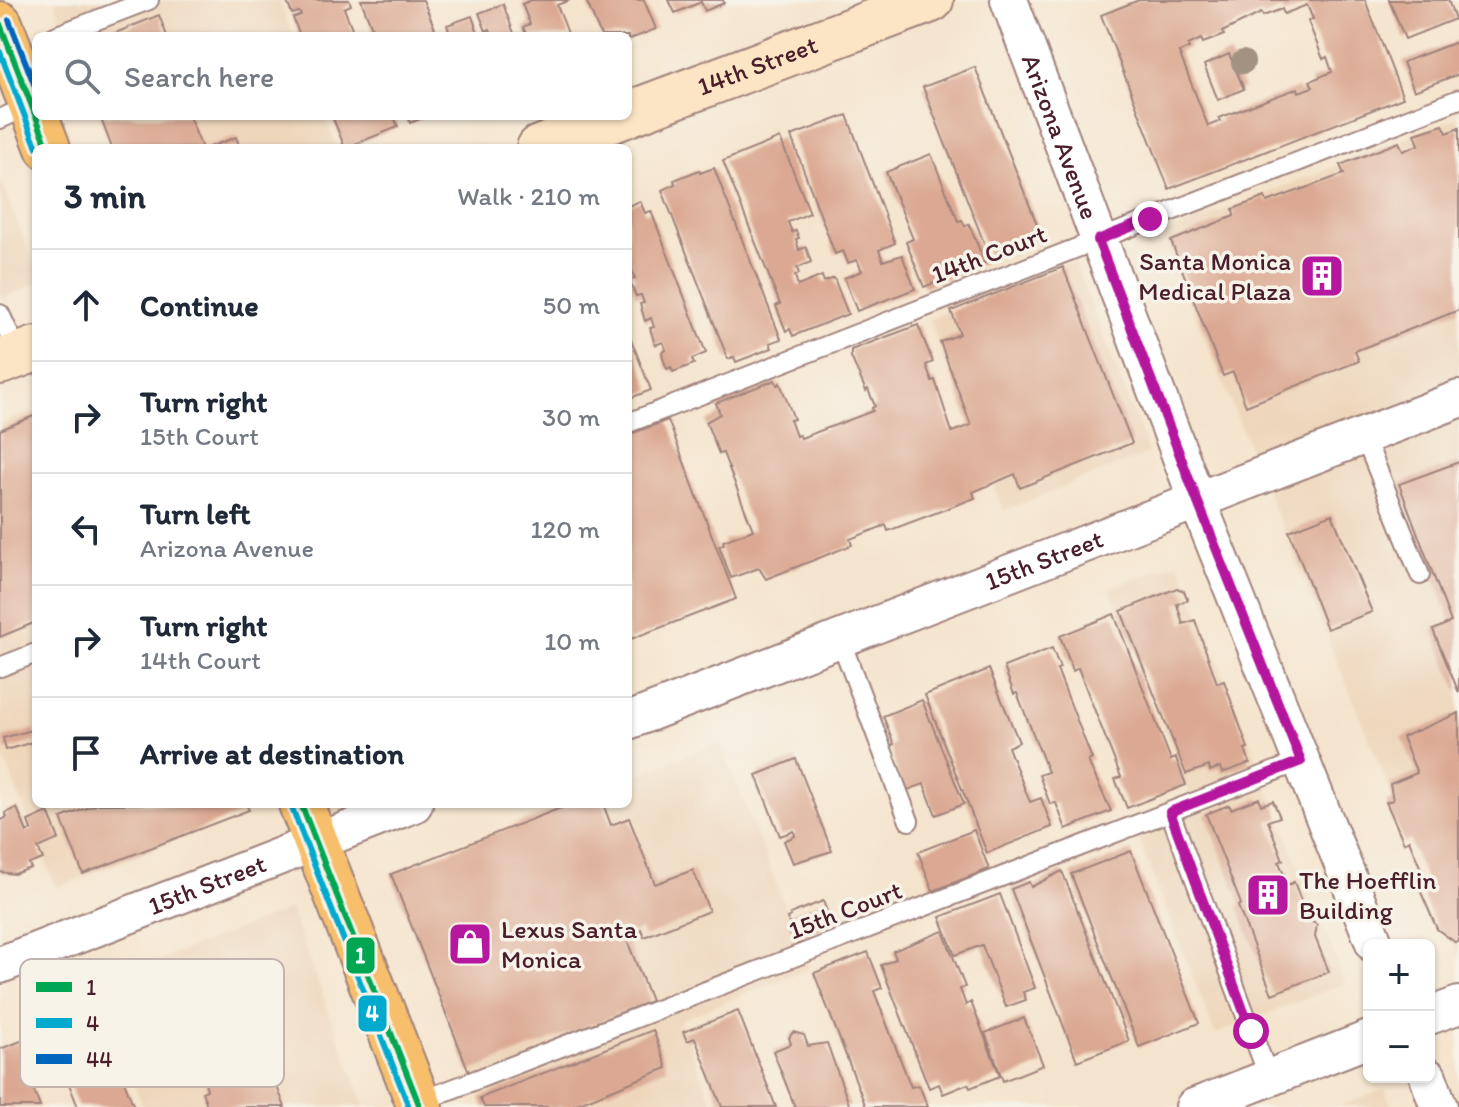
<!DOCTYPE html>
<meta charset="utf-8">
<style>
:root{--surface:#fff;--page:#f2f2f3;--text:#1f2937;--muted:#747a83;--line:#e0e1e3}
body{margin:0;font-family:Itim,sans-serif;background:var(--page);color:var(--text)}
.controls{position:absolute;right:24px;bottom:24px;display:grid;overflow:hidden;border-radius:12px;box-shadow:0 2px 6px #0004}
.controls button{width:72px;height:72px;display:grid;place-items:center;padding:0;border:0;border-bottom:2px solid var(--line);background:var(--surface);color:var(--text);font:40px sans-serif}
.stop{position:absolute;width:24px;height:24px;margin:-18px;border:6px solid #b5179e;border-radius:50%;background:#fff}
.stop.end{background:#b5179e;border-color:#fff;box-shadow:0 2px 8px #0008}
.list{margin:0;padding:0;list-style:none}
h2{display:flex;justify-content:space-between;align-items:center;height:104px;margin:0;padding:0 32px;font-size:34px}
h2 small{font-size:26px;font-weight:400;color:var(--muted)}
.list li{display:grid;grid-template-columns:52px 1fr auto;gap:24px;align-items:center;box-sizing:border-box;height:112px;padding:0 32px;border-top:2px solid var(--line)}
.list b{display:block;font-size:30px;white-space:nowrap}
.list p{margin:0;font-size:26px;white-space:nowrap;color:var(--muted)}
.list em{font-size:26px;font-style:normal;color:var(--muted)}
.icon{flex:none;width:44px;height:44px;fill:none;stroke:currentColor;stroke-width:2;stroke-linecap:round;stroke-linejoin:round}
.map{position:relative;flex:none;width:1459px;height:1107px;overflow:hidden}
.search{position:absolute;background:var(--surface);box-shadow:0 2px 6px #0004;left:32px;top:32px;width:600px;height:88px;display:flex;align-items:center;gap:20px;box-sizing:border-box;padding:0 28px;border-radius:12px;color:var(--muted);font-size:30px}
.panel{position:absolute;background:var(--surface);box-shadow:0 2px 6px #0004;left:32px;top:144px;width:600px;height:664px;border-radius:12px}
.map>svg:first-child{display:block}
.built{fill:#eed6bb}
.building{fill:#dba993;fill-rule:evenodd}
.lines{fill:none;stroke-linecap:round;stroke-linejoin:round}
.lane-casing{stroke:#a0827c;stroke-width:22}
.street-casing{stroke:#a0827c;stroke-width:40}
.secondary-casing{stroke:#a0827c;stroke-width:48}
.primary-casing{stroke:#a0827c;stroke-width:48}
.lane{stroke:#fff;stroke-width:18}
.street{stroke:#fff;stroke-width:36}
.secondary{stroke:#fce5c4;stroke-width:44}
.primary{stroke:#f7bf6c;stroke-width:44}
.bus-1-casing{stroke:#f7f3e8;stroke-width:12}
.bus-2-casing{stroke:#f7f3e8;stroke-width:12}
.bus-3-casing{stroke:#f7f3e8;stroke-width:12}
.bus-1{stroke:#00a651;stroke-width:6}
.bus-2{stroke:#00a9ce;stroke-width:6}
.bus-3{stroke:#0065bd;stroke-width:6}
.tree{fill:#a39181}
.route{stroke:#b5179e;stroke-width:10}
.labels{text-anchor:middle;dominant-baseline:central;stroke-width:7;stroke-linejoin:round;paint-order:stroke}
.street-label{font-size:26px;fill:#4a1f2b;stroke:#f7f3e8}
.poi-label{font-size:26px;fill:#4a1f2b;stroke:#f7f3e8;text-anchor:start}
.key{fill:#f7f3e8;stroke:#c3b3af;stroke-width:2}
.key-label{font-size:22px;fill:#4a1f2b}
.line-badge{stroke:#f7f3e8;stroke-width:3}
.badge-label{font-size:22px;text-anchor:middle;font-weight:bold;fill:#fff}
</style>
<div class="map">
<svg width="1459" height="1107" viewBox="0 0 1459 1107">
<rect width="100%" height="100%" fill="#f7f3e8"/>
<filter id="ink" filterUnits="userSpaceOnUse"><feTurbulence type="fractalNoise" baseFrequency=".0125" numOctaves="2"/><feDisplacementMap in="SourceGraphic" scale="16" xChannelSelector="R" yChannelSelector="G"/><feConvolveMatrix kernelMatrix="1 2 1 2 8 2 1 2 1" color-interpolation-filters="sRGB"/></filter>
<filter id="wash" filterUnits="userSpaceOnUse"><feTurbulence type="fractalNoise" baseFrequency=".006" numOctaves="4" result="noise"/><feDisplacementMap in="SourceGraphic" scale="32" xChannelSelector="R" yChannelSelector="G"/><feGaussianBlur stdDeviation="1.8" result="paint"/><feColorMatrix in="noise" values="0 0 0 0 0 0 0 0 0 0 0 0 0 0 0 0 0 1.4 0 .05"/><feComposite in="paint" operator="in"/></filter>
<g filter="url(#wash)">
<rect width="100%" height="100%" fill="#f5e4cd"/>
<path class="built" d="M54 0H279L293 36H68Z
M99 116H324L337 148H111Z
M1459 117V958L1162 235Z
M0 179 36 270V284L0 299Z
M1074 261 1149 453 1003 511 929 319Z
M36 410V804H246L249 811 56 888 0 748V424Z
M1179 562 1345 983 1215 1034 1137 836 1197 811 1110 588Z
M720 742 809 968 680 1020 714 1107H486L394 872 564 804H628V779Z
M290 909 365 1107H143L96 985Z
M1385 1089 1392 1107H1338Z"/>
<g id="blocks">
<path class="building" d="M286 0H349L351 5 344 8 355 36H300L293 18 301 15 299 12 292 14Z
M361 0H423L438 36H375Z
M531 0H570L557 5 569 36H527L523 27 530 24 522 4Z
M586 0H644L656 29 628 40V36H601Z
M669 0H723L724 3 705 11 701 2 675 13Z
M1139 0H1365L1403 98 1169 189 1101 15ZM1307 5 1313 19 1308 21 1323 59 1327 57 1332 72 1310 81 1313 87 1299 92 1298 88 1219 118 1221 121 1208 126 1179 52 1189 48 1188 45 1201 39 1203 43 1224 35 1222 32 1261 13 1263 16 1282 9 1284 14Z
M1389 0H1448L1455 19 1405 39Z
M503 4 515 36H493L490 29 486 31 479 13Z
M159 15 167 36H108Z
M472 16 478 33 475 36H451L447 25Z
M1459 41V74L1414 91 1403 62Z
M1229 54 1244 89 1218 100 1204 65Z
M975 67 1042 237 990 258 923 87Z
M847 115 895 243 879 250 883 261 902 255 915 289 857 311 844 278 862 271 857 260 848 263 843 251 835 254 791 136Z
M100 116H189L202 148H112Z
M332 116H394L398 127 345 148Z
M407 116H428L410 123Z
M1443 125 1447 133 1459 128V310L1355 351 1359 361 1246 406 1233 372 1223 376 1171 241 1234 216 1233 209 1265 197 1267 202 1344 174 1340 165 1399 142 1403 151 1419 145 1415 134Z
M236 137 240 148H207Z
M780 138 810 213 788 222 792 232 796 231 799 238 796 239 799 250 806 247 811 262 797 268 799 274 795 276 798 286 822 276 824 282 834 278 848 314 793 336 790 329 786 331 776 306 780 304 723 161Z
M931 154 958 221 962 220 965 226 969 224 985 263 924 287 906 242 913 239 886 172Z
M714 168 781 339 770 343 772 348 736 362 734 357 728 359 662 190 675 184 674 180 699 170 700 173Z
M640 201 645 213 651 211 706 353 692 359 694 364 673 372 671 367 667 369 663 358 662 352 666 350 663 342 655 345 650 328 654 327 651 318 645 321 640 304 644 303 641 295 636 296 631 285V280L635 278 631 269 628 271V206Z
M1063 267 1132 443 1020 488 1015 474 973 492 975 498 888 531 886 525 850 539 852 545 766 579 759 568 731 578 719 546 724 544 723 541 753 530 723 453 719 454 706 422 720 414 716 403 775 380 777 385 780 383 794 419 790 420 796 436 799 435 801 438 873 411 872 408 875 406 868 389 866 391 851 357V350L918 325 933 362 926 365 932 381 935 380 952 432 971 425 940 342 960 334 951 311Z
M628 332 651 390 628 399Z
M36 415V622L0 637V430Z
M668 420 736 599 628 640V435Z
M1459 462V693L1433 630 1451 622 1399 484Z
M1332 514 1372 612 1327 629 1289 531Z
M1177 588 1184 591 1188 600 1177 604 1183 624 1195 620 1217 683 1224 681 1248 748 1245 749 1250 763 1222 773 1220 767 1210 771 1209 766 1186 774 1121 611Z
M1114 614 1171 760 1176 758 1186 785 1127 808 1115 779 1121 777 1078 668 1073 671 1060 636Z
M1052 648 1060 668 1057 669 1092 759 1088 761 1111 811 1066 829 1056 803 1050 804 1039 775 1048 772 1017 693 1014 694 1004 667Z
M989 669 1019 742 1008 747 1030 802 1041 798 1052 827 987 853 925 695Z
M922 700 964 804 936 815 924 784 902 792 890 746 894 744 883 716Z
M1459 713V941L1456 943 1437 929 1420 890 1428 886 1409 840 1404 843 1386 802 1393 800 1390 784 1417 773 1402 737Z
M35 729 36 741 6 750 3 738Z
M796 759 832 851 793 863 784 841 795 836 794 831 780 836 756 775Z
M1259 798 1261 805 1273 801 1280 817 1268 821 1283 860 1279 862 1288 885 1294 882 1308 919 1317 925 1315 937 1329 972 1272 994 1238 906 1241 904 1206 814 1229 805 1231 809Z
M98 804H246L249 810 83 874 61 818Z
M571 804H603L611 825 629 818 655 884 693 870 709 911 644 937 641 929 625 935 651 1001 469 1072 391 874Z
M17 808 27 832 31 830 28 821 48 812 59 839 38 848 43 859 29 864 31 868 14 874 0 872V821L7 817 5 813Z
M974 830 989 869 933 891 918 852Z
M1131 851 1199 1023 1139 1047 1071 874Z
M1062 871 1129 1041 1077 1061 1011 889 1029 882 1031 887Z
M1000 894 1035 988 1023 992 1026 1000 1006 1007 982 945 955 955 940 917Z
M823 901 832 925 801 937V943L797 944 787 918 791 916 790 914Z
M943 931 965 987 960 989 966 1005 971 1002 1000 1076 970 1088 968 1084 943 1094 939 1084 929 1088 881 965 896 959 893 951Z
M868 952 882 988 874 991 911 1087 919 1085 928 1107H866L814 973Z
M738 1011 776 1107H722L695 1038 687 1041 683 1032Z
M99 1017 134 1107H78L63 1069 60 1070 47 1037Z
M1024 1018 1043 1065 1003 1081 985 1033Z
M653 1030 667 1068 569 1107H484L480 1098Z
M793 1032 804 1035 808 1046 827 1043 850 1107H795L773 1051 791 1044 789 1038Z
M29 1038 41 1069 28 1075 40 1107H0V1049Z
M233 1058 241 1077 269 1066 285 1107H208L202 1092 207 1090 202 1070Z"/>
</g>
</g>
<g filter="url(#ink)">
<use href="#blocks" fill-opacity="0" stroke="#a0827c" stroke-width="2"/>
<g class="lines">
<g class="lane-casing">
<path id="lane" d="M55 36 149 0
M0 119 31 105
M0 314 19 355
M628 423 1459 99
M1364 436 1420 575
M840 639 909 821
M0 667 36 653
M1170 812 1269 1078
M416 1103 1301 761"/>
</g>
<g class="street-casing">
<g id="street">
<path id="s1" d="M1009 0 1197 500 1375 945"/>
<path id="s2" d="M628 721 1459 399"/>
<path id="s3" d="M0 965 414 804"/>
<path d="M1429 1016 1459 1005"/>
<path d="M1428 1077 1439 1107"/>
<path d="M1194 1107 1369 1039"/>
</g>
</g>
<g class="secondary-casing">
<g id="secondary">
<path id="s4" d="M628 114 931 0"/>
<path d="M539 148 623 116"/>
<path d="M0 362 36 349"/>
</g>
</g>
<g class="primary-casing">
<path id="primary" d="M0 24 48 148
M301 804 420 1107"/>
</g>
<use href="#lane" class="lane"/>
<use href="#street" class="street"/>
<use href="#secondary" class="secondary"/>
<use href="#primary" class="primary"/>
<g class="bus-1-casing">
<path id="bus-1" d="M0 24 48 148
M301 804 420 1107"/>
</g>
<g class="bus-2-casing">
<path id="bus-2" d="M0 52 37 148
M292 808 409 1107"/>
</g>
<g class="bus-3-casing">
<path id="bus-3" d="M9 20 36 89"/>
</g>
<use href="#bus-1" class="bus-1"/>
<use href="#bus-2" class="bus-2"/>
<use href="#bus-3" class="bus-3"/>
</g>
<circle class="tree" cx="1243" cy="62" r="12"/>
</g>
<g class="lines" filter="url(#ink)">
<path class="route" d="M1150 219 1098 240 1197 500 1301 761 1170 812 1251 1031"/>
</g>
<defs>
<g id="building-square" transform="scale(2.3)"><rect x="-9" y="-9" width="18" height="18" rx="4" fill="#b5179e" stroke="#f7f3e8"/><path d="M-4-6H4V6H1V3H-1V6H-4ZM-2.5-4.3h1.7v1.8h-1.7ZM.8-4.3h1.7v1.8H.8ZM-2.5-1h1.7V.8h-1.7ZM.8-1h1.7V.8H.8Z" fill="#fff"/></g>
<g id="shop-square" transform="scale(2.3)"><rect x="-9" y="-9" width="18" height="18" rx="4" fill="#b5179e" stroke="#f7f3e8"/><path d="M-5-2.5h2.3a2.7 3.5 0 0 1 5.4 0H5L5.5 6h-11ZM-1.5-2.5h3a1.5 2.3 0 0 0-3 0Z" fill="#fff"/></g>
</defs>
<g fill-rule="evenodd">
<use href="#building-square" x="1322" y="276"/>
<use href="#building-square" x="1268" y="895"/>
<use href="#shop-square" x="470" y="944"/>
</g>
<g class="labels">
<g class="street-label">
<text stroke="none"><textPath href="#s4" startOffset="138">14th Street</textPath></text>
<text stroke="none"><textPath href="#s1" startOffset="146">Arizona Avenue</textPath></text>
<text transform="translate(989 254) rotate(-21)">14th Court</text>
<text stroke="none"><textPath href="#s2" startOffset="446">15th Street</textPath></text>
<text stroke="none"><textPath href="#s3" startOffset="222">15th Street</textPath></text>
<text transform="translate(845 910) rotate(-21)">15th Court</text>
</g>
<g class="poi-label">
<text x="1291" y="261" text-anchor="end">Santa Monica<tspan x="1291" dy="30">Medical Plaza</tspan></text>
<text x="1299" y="880">The Hoefflin<tspan x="1299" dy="30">Building</tspan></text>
<text x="501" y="929">Lexus Santa<tspan x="501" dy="30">Monica</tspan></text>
</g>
</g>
<rect x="20" y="959" width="264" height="128" rx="12" class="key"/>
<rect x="36" y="982" width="36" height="10" fill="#00a651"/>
<rect x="36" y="1018" width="36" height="10" fill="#00a9ce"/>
<rect x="36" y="1054" width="36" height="10" fill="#0065bd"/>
<g class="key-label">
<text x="86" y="995">1</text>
<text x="86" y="1031">4</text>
<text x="86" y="1067">44</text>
</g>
<g class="line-badge">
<rect x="345" y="936" width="31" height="39" rx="8" fill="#00a651"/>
<rect x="357" y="994" width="31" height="39" rx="8" fill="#00a9ce"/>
</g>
<g class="badge-label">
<text x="360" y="963">1</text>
<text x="372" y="1021">4</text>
</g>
</svg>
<div class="controls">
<button>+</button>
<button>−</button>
</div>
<div class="stop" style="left:1251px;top:1031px"></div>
<div class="stop end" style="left:1150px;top:219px"></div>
<div class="search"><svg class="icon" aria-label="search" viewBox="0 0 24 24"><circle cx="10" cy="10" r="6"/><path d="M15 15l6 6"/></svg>Search here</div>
<section class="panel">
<h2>3 min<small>Walk · 210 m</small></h2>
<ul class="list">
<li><svg class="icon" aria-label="ahead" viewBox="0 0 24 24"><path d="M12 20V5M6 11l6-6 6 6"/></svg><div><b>Continue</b></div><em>50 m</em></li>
<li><svg class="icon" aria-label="right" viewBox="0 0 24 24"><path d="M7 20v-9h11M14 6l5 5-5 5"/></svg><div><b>Turn right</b><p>15th Court</p></div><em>30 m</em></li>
<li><svg class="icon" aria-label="left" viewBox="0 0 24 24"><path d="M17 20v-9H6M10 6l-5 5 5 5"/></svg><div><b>Turn left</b><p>Arizona Avenue</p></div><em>120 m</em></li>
<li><svg class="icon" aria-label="right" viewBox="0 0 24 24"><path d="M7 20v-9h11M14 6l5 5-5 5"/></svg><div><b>Turn right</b><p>14th Court</p></div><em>10 m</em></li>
<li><svg class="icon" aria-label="arrive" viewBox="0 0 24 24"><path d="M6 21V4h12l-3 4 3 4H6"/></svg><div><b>Arrive at destination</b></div></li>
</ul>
</section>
</div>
